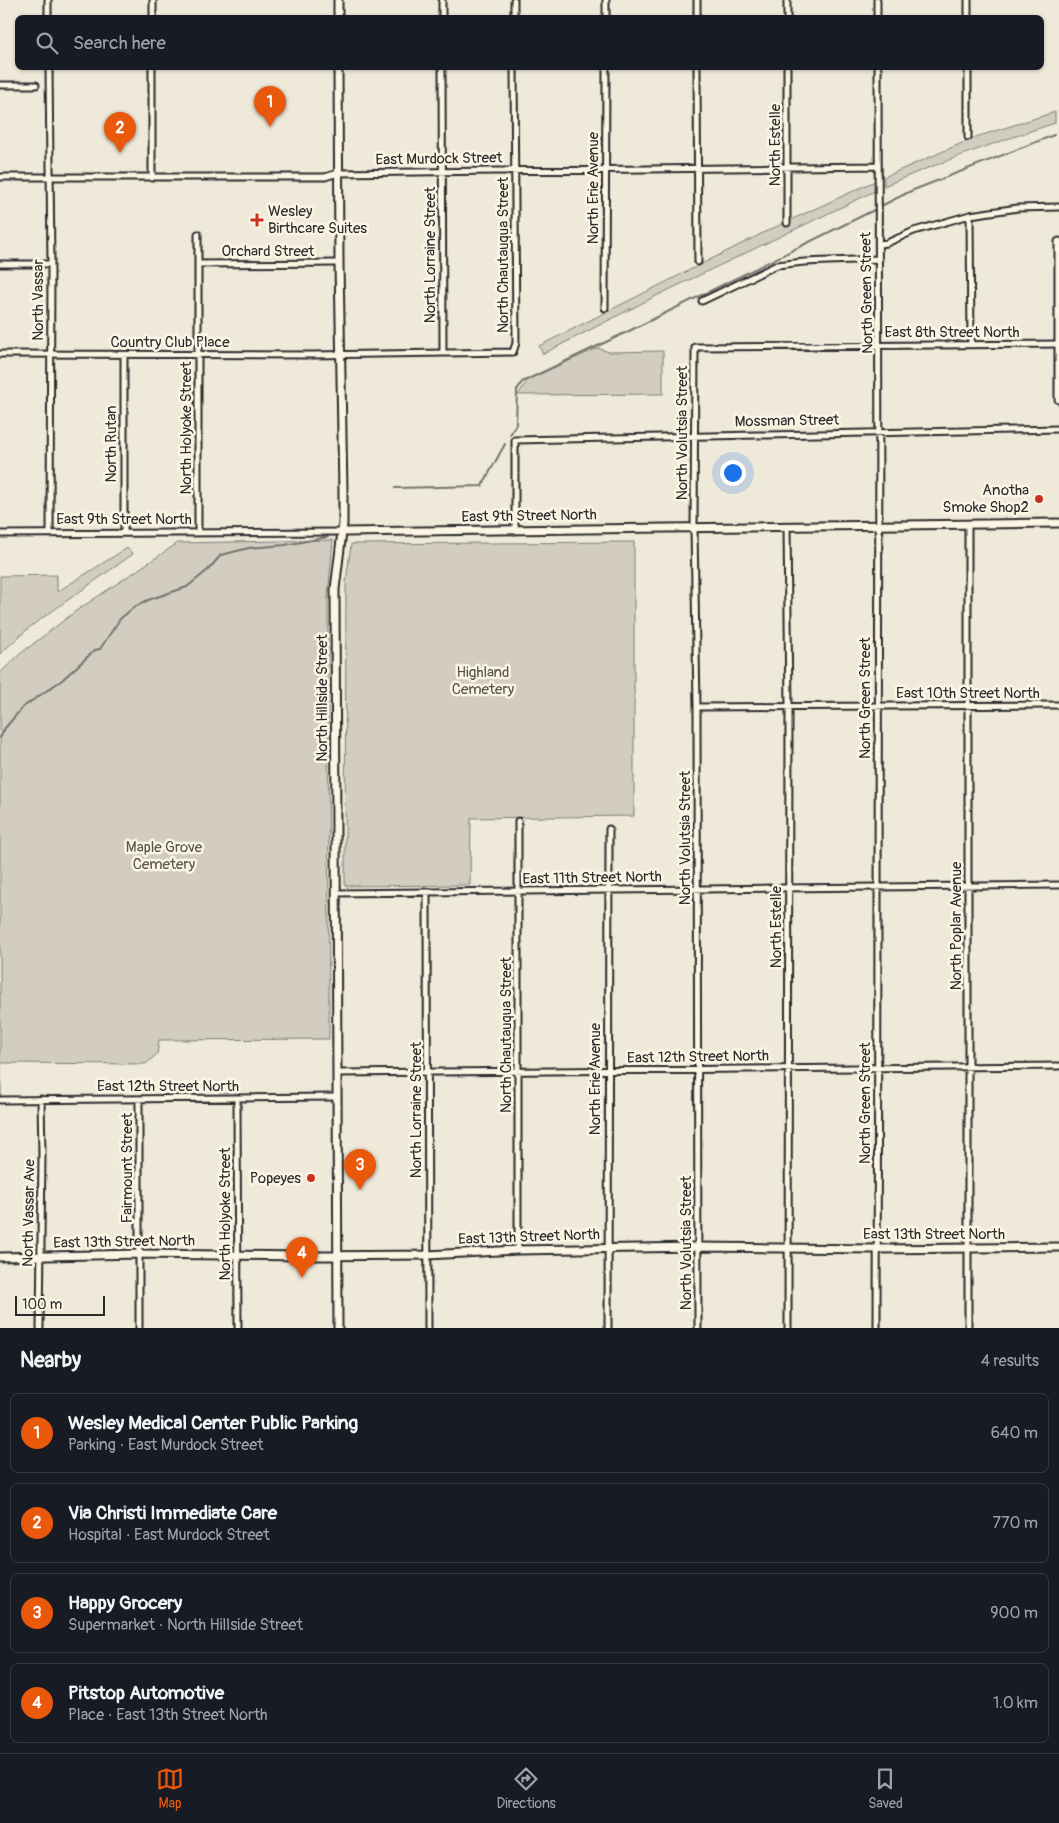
<!DOCTYPE html>
<meta charset="utf-8">
<style>
:root{--surface:#171b24;--page:#20242c;--text:#f1f3f6;--muted:#9ea1a6;--line:#363941;--accent:#ea580c}
body{margin:0;font-family:Pangolin,sans-serif;background:var(--page);color:var(--text)}
.scale{position:absolute;left:15px;bottom:12px;width:90px;box-sizing:border-box;padding-left:5px;border:2px solid #2b2b2b;border-top:0;font-size:14px;line-height:18px;white-space:nowrap;color:#2b2b2b;-webkit-text-stroke:4px #fcf5e5;paint-order:stroke}
.you{position:absolute;left:732px;top:472px;width:18px;height:18px;margin:-12px;border:4px solid #fff;border-radius:50%;background:#1a73e8;box-shadow:0 0 0 8px #1a73e833}
.badge{display:grid;place-items:center;width:32px;height:32px;border-radius:50%;background:var(--accent);color:#fff;font-size:16px;font-weight:700}
.pin{position:absolute;translate:-50% -41px;filter:drop-shadow(0 1px 2px #0008)}
.pin::after{content:'';position:absolute;top:26px;width:18px;height:15px;background:inherit;clip-path:polygon(0 0,100% 0,50% 100%)}
.list{margin:0;padding:0;list-style:none}
h2{display:flex;justify-content:space-between;align-items:center;height:65px;margin:0;padding:0 20px;font-size:21px}
h2 small{font-size:16px;font-weight:400;color:var(--muted)}
.list li{display:grid;grid-template-columns:32px 1fr auto;gap:15px;align-items:center;box-sizing:border-box;height:80px;margin:0 10px 10px;padding:0 10px;border:1px solid var(--line);border-radius:8px}
.list b{display:block;font-size:19px;white-space:nowrap}
.list p{margin:0;font-size:16px;white-space:nowrap;color:var(--muted)}
.list em{font-size:16px;font-style:normal;color:var(--muted)}
.icon{flex:none;width:28px;height:28px;fill:none;stroke:currentColor;stroke-width:2;stroke-linecap:round;stroke-linejoin:round}
.map{position:relative;flex:none;width:1059px;height:1328px;overflow:hidden}
.search{position:absolute;background:var(--surface);box-shadow:0 1px 4px #0004;left:15px;right:15px;top:15px;height:55px;display:flex;align-items:center;gap:12px;box-sizing:border-box;padding:0 18px;border-radius:8px;color:var(--muted);font-size:19px}
.sheet{height:425px;background:var(--surface)}
nav{display:flex;justify-content:space-around;align-items:center;box-sizing:border-box;height:70px;border-top:1px solid var(--line);background:var(--surface);font-size:14px;color:var(--muted)}
nav a{display:grid;justify-items:center;gap:2px}
nav .on{color:var(--accent)}
.map>svg:first-child{display:block}
.green{fill:#d2cdc0;stroke:#7e7c76}
.lines{fill:none;stroke-linecap:round;stroke-linejoin:round}
.stream{stroke:#75736d;stroke-width:2}
.street-casing{stroke:#2b2b2b;stroke-width:9}
.secondary-casing{stroke:#2b2b2b;stroke-width:11}
.street{stroke:#fcf5e5;stroke-width:5}
.secondary{stroke:#fcf5e5;stroke-width:7}
.poi-dot{fill:#c8321e;stroke:#fcf5e5;stroke-width:2}
.labels{text-anchor:middle;dominant-baseline:central;stroke-width:5;stroke-linejoin:round;paint-order:stroke}
.street-label{font-size:15px;fill:#2b2b2b;stroke:#fcf5e5}
.poi-label{font-size:15px;fill:#2b2b2b;stroke:#fcf5e5;text-anchor:end}
.park-label{font-size:15px;fill:#555450;stroke:#fcf5e5}
</style>
<div class="map">
<svg width="1059" height="1328" viewBox="0 0 1059 1328">
<rect width="100%" height="100%" fill="#efe9da"/>
<filter id="ink" filterUnits="userSpaceOnUse"><feTurbulence type="fractalNoise" baseFrequency=".02" numOctaves="2"/><feDisplacementMap in="SourceGraphic" scale="10" xChannelSelector="R" yChannelSelector="G"/><feConvolveMatrix kernelMatrix="1 2 1 2 8 2 1 2 1" color-interpolation-filters="sRGB"/></filter>
<g filter="url(#ink)">
<path class="green" d="M1055 112V123C997 142 940 162 884 186V177L976 137Z
M875 181V191L658 295 543 354 539 346 769 230Z
M598 348 609 352 663 351V394L518 395 528 379Z
M333 540 328 596 329 1039 159 1040 157 1054 146 1064 1 1063V1095H0V673L20 654 76 611 178 543Z
M634 542V816L471 818 470 885 345 886 346 582 351 544Z
M127 548 133 554 31 626 0 654V576L57 575V592Z"/>
<g class="lines">
<path class="stream" d="M883 205 911 191 1054 135
M510 435 516 424 517 390 522 382 627 332 874 210
M395 488 482 486 505 444
M0 738 5 728 23 707 62 680 95 650 100 649 120 619 133 608 148 600 187 587 208 570 221 555 249 548 285 545 328 537"/>
<g class="street-casing">
<path id="street" d="M48 0V18
M442 0V18
M514 0V18
M606 0V18
M697 0V18
M787 0V18
M877 0V18
M968 0V18
M153 18V0
M49 68 51 264 50 534
M442 68 443 353
M697 68 698 262
M787 68V223
M968 68V137
M0 85H36
M0 177H325L338 173 878 166
M152 178V68
M970 215 971 344
M198 234V533
M879 244 887 243 914 231 970 215 1018 208 1059 207
M0 264H51
M198 264 339 263
M702 301 777 265 804 262 879 259
M605 308 606 68
M0 354 312 355 513 352 516 343 514 68
M124 355V533
M968 524V1328
M787 527 789 707 788 1328
M515 531V440L1059 429
M0 534 343 532
M697 707 1059 705
M518 821V1250
M336 893 1059 885
M427 893 428 1328
M337 1073 1059 1066
M237 1099 238 1328
M0 1100 337 1097
M40 1328 42 1154 41 1099
M139 1328V1099
M608 1328 609 829
M698 1328 697 707 694 528 695 347 1059 344
M877 1328C878 908 880 488 878 68"/>
</g>
<g class="secondary-casing">
<path id="secondary" d="M338 0V18
M1059 242V399
M343 532 1059 523
M0 1257 140 1254 303 1256 428 1255 518 1250 698 1247 877 1249 1059 1247
M338 1328 335 589 343 524V493L339 263 338 68"/>
</g>
<use href="#street" class="street"/>
<use href="#secondary" class="secondary"/>
</g>
</g>
<g class="poi-dot">
<path d="M254.5 212.5h5v5h5v5h-5v5h-5v-5h-5v-5h5z"/>
<circle cx="1039" cy="499" r="5"/>
<circle cx="311" cy="1178" r="5"/>
</g>
<g class="labels">
<g class="street-label">
<text transform="translate(775 145) rotate(-90)">North Estelle</text>
<text transform="translate(439 159) rotate(-1)">East Murdock Street</text>
<text transform="translate(593 188) rotate(-90)">North Erie Avenue</text>
<text x="268" y="251">Orchard Street</text>
<text transform="translate(430 255) rotate(-90)">North Lorraine Street</text>
<text transform="translate(503 255) rotate(-90)">North Chautauqua Street</text>
<text transform="translate(867 293) rotate(-91)">North Green Street</text>
<text transform="translate(38 300) rotate(-90)">North Vassar</text>
<text x="952" y="332">East 8th Street North</text>
<text x="170" y="342">Country Club Place</text>
<text transform="translate(787 421) rotate(-1)">Mossman Street</text>
<text transform="translate(186 428) rotate(-90)">North Holyoke Street</text>
<text transform="translate(682 433) rotate(-90)">North Volutsia Street</text>
<text transform="translate(111 444) rotate(-90)">North Rutan</text>
<text transform="translate(529 516) rotate(-1)">East 9th Street North</text>
<text x="124" y="519">East 9th Street North</text>
<text x="968" y="693">East 10th Street North</text>
<text transform="translate(322 698) rotate(-90)">North Hillside Street</text>
<text transform="translate(865 698) rotate(-90)">North Green Street</text>
<text transform="translate(685 838) rotate(-90)">North Volutsia Street</text>
<text transform="translate(592 878) rotate(-1)">East 11th Street North</text>
<text transform="translate(956 926) rotate(-90)">North Poplar Avenue</text>
<text transform="translate(776 927) rotate(-90)">North Estelle</text>
<text transform="translate(506 1035) rotate(-90)">North Chautauqua Street</text>
<text transform="translate(698 1057) rotate(-1)">East 12th Street North</text>
<text transform="translate(595 1079) rotate(-90)">North Erie Avenue</text>
<text x="168" y="1086">East 12th Street North</text>
<text transform="translate(865 1103) rotate(-90)">North Green Street</text>
<text transform="translate(416 1110) rotate(-90)">North Lorraine Street</text>
<text transform="translate(127 1168) rotate(-90)">Fairmount Street</text>
<text transform="translate(29 1213) rotate(-89)">North Vassar Ave</text>
<text transform="translate(225 1214) rotate(-90)">North Holyoke Street</text>
<text x="934" y="1234">East 13th Street North</text>
<text transform="translate(529 1237) rotate(-2)">East 13th Street North</text>
<text transform="translate(124 1242) rotate(-1)">East 13th Street North</text>
<text transform="translate(686 1243) rotate(-90)">North Volutsia Street</text>
</g>
<g class="poi-label">
<text x="268" y="211" text-anchor="start">Wesley<tspan x="268" dy="17">Birthcare Suites</tspan></text>
<text x="1029" y="490">Anotha<tspan x="1029" dy="17">Smoke Shop2</tspan></text>
<text x="301" y="1178">Popeyes</text>
</g>
<g class="park-label">
<text x="483" y="672">Highland<tspan x="483" dy="17">Cemetery</tspan></text>
<text x="164" y="847">Maple Grove<tspan x="164" dy="17">Cemetery</tspan></text>
</g>
</g>
</svg>
<div class="scale">100 m</div>
<div class="you"></div>
<div class="pin badge" style="left:270px;top:127px">1</div>
<div class="pin badge" style="left:120px;top:153px">2</div>
<div class="pin badge" style="left:360px;top:1190px">3</div>
<div class="pin badge" style="left:302px;top:1278px">4</div>
<div class="search"><svg class="icon" aria-label="search" viewBox="0 0 24 24"><circle cx="10" cy="10" r="6"/><path d="M15 15l6 6"/></svg>Search here</div>
</div>
<section class="sheet">
<h2>Nearby<small>4 results</small></h2>
<ul class="list">
<li><span class="badge">1</span><div><b>Wesley Medical Center Public Parking</b><p>Parking · East Murdock Street</p></div><em>640 m</em></li>
<li><span class="badge">2</span><div><b>Via Christi Immediate Care</b><p>Hospital · East Murdock Street</p></div><em>770 m</em></li>
<li><span class="badge">3</span><div><b>Happy Grocery</b><p>Supermarket · North Hillside Street</p></div><em>900 m</em></li>
<li><span class="badge">4</span><div><b>Pitstop Automotive</b><p>Place · East 13th Street North</p></div><em>1.0 km</em></li>
</ul>
</section>
<nav>
<a class="on"><svg class="icon" aria-label="map" viewBox="0 0 24 24"><path d="M3 6l6-2 6 2 6-2v14l-6 2-6-2-6 2zM9 4v14M15 6v14"/></svg>Map</a>
<a><svg class="icon" aria-label="directions" viewBox="0 0 24 24"><path d="M12 3l9 9-9 9-9-9zM9 14v-3h6M13 9l2 2-2 2"/></svg>Directions</a>
<a><svg class="icon" aria-label="saved" viewBox="0 0 24 24"><path d="M7 4h10v16l-5-4-5 4z"/></svg>Saved</a>
</nav>
